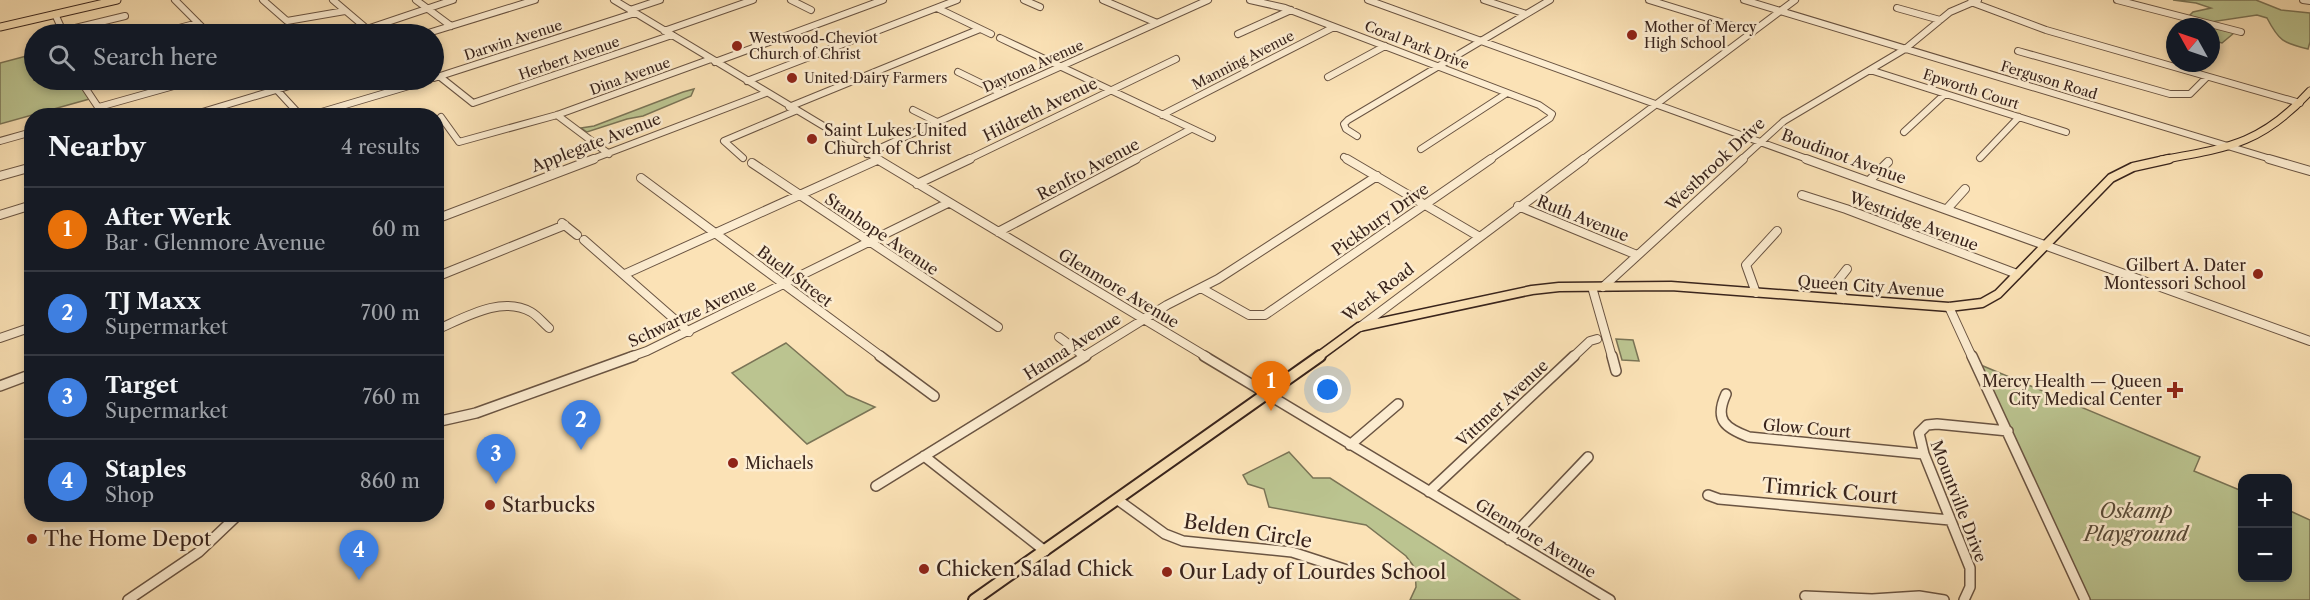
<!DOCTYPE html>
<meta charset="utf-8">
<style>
:root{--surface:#171b24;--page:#20242c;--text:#f1f3f6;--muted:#9ea1a6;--line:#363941;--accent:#1a73e8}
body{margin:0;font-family:"Libre Caslon Text",serif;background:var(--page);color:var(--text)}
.controls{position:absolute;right:18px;bottom:18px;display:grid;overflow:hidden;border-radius:12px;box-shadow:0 3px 9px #0003}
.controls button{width:54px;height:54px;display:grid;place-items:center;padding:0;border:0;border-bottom:2px solid var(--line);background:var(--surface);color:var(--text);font:30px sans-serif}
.compass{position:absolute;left:2166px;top:18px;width:54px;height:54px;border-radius:50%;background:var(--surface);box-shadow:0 3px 9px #0003;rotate:310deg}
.you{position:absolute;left:1328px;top:390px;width:21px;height:21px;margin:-15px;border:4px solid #fff;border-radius:50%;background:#1a73e8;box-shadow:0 0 0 9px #1a73e833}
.badge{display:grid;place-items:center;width:39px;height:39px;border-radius:50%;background:var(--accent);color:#fff;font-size:20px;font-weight:700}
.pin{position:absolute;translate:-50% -50px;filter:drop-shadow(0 2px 3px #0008)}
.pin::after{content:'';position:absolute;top:32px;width:21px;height:18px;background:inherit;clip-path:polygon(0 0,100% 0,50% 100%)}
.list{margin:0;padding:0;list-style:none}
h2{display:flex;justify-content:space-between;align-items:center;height:78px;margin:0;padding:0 24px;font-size:26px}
h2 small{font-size:20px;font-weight:400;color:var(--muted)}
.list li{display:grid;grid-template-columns:39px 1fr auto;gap:18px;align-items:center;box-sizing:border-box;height:84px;padding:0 24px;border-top:2px solid var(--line)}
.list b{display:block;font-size:22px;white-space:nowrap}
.list p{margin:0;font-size:20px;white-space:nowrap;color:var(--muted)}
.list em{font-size:20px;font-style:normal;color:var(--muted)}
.icon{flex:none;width:33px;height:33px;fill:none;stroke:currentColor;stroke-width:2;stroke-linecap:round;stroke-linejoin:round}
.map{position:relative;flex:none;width:2310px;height:600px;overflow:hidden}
.search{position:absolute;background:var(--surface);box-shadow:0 3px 9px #0003;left:24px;top:24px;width:420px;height:66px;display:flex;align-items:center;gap:15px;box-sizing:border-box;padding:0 21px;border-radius:33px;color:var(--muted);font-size:22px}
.panel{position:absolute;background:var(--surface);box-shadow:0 3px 9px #0003;left:24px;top:108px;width:420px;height:414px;border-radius:24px}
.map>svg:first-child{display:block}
.green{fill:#bbc490;stroke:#7a7456;stroke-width:1.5}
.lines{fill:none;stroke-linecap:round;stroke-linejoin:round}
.minor-far2-casing{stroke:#6a5442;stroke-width:8}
.minor-far1-casing{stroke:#6a5442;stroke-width:10}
.minor-casing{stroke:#6a5442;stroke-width:12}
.major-far2-casing{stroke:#39241c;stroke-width:9}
.major-far1-casing{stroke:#39241c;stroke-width:11}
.major-casing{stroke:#39241c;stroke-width:14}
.minor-far2{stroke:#fcecd0;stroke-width:6}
.minor-far1{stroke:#fcecd0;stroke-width:8}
.minor{stroke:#fcecd0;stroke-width:9}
.major-far2{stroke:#fbe2b6;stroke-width:7}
.major-far1{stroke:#fbe2b6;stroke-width:8}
.major{stroke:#fbe2b6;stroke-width:10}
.poi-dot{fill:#8f2418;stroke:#fcecd0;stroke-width:2}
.labels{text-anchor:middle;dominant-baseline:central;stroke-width:5;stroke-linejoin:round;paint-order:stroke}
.far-poi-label{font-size:14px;fill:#39241c;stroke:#fcecd0;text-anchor:start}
.far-street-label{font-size:14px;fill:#39241c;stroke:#fcecd0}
.street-label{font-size:16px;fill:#39241c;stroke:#fcecd0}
.poi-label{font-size:16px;fill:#39241c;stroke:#fcecd0;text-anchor:start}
.near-street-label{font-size:20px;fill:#39241c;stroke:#fcecd0}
.near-poi-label{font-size:20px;fill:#39241c;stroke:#fcecd0;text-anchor:start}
.near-park-label{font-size:20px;font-style:italic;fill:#5a4c39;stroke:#fcecd0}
</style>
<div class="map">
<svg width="2310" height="600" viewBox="0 0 2310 600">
<rect width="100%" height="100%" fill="#fbe2b6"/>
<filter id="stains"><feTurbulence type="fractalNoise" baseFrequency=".00333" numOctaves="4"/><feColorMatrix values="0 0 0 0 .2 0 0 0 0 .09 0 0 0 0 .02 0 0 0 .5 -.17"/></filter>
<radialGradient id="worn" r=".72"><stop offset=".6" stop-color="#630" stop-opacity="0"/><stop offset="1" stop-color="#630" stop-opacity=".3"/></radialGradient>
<path class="green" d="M2173 0H2256L2281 10 2310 13V42L2308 49C2283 43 2279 41 2267 18L2257 15 2210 22 2234 33 2222 43 2211 40V27H2196L2187 18 2193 12 2211 8 2196 3Z
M34 54V80H80L93 98 0 124V63Z
M694 89 691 96 643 116 627 119 587 132 581 128 594 126 683 92Z
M1616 339 1633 340 1639 361 1622 360Z
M786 343 847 395 875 407 807 444 732 373Z
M1976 363 2200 457 2194 471 2242 491V578H2288V510L2310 520V600H2085Z
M1289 452 1313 478H1330L1520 600H1410L1416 587 1415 568 1406 556 1366 525 1269 507 1264 489 1248 484 1243 475Z"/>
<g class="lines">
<g class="minor-far2-casing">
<path id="minor-far2" d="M175 0 209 34
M263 0 287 21 345 11
M333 0 373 34
M416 0 451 26
M614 0 880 160
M791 0 811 10
M1024 0 1040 7
M1103 0 1157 23
M1250 0 1285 8 1539 105 1552 114 1550 118 1489 160
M1368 0 1810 160
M1484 0 1526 14
M1649 0 1753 32
M1744 0 2274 160
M2117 0 2241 32
M2303 0 2310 1
M1971 2 2046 30 2300 103
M937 8 991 34
M1897 8 1940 20
M630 10 660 0
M55 14 64 34
M63 31 125 16
M664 31 753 0
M156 34 198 23
M352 34 453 0
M425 34 535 0
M1238 34 1291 10
M1000 38 1212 138
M2018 51 2170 94H2190L2207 77
M715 62 883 0
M1870 70 2066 132
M958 72 1001 93
M439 76 473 103 672 35
M1328 77 1385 46
M434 78 635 13
M80 80 104 116
M747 81 957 0
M276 89 301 116
M99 107 195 80
M789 107 980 29
M913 110 937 122
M557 115 609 154
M1162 115 1334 27
M87 116 101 112
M189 116 309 80
M308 116 429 80
M441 117 459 142 557 115 711 59
M1904 132 1945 94
M1357 136 1346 129 1344 124 1348 120 1550 0
M0 141 32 132
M1421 149 1507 93
M867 154 1208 0
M1344 157 1349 160
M743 158 724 141 795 111
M1980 158 2019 117
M590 160 766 93
M967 160 1176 59
M1133 160 1191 129
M1582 160 1795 0
M1741 160 1784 121 1905 49 1950 12 1978 0"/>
</g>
<g class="minor-far1-casing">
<path id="minor-far1" d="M877 159 1207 357
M1347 159 1478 236
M1806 159 2310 341
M2269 159 2310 171
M752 163 998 327
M0 176 32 167
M641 178 882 357
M1869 181 1888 162
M917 184 970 159
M1802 195 1846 209 2017 274
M1518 206 1637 255
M1947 209 1965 189
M0 215 32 205
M436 219 594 159
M562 223 577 235
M998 232 1136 159
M584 240 689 332
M625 274 877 160
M436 277 565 225
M1592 287 1612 357
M1603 287 1743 159
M1201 288 1249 315H1265L1491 159
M1756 293 1746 265 1777 231
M1844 299 1836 283 1847 269
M1949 307 1972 357
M1360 327 1584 159
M436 330C464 318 501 295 531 312 538 316 543 323 549 328
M1059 337 1084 356
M0 338 32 327
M630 357 647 351 948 203
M1083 357 1167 305 1218 279 1377 176
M1573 357 1590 341 1597 339"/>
</g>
<g class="minor-casing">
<path id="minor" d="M880 356 934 396
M1204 356 1610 600
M1612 356 1616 371
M1972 356 2085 600
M0 386 32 374
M1726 394C1714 420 1725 428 1749 437L1924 454
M436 422 476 413 634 356
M1350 445 1398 404
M924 456 1045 551
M876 486 1086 356
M1429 492 1574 356
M1708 495 1719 499 1950 520
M1118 500 1165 534 1183 541 1292 552 1347 570
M1509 540 1588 457
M1805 596 1872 599 1919 596 1944 600
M128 600 199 552 239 514
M1964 600 1970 587V568L1924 454 1919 433 1927 425 1937 424 2008 431"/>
</g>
<g class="major-far2-casing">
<path id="major-far2" d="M0 27 117 0
M2161 160C2228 148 2262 144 2310 91"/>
</g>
<g class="major-far1-casing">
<path id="major-far1" d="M1318 357 1359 327 1532 290 1559 287 1671 286 1949 307 1982 303 1998 294 2111 178 2133 167 2169 159"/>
</g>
<g class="major-casing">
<path id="major" d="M974 600 1320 356"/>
</g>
<use href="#minor-far2" class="minor-far2"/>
<use href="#minor-far1" class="minor-far1"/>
<use href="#minor" class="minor"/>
<use href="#major-far2" class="major-far2"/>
<use href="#major-far1" class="major-far1"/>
<use href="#major" class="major"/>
</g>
<g class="poi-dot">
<circle cx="1632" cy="35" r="6"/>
<circle cx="737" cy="46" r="6"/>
<circle cx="792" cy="78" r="6"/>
<circle cx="812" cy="139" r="6"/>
<circle cx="2258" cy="274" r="6"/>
<path d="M2172 381h6v6h6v6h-6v6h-6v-6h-6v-6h6z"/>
<circle cx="733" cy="463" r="6"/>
<circle cx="490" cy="505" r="6"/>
<circle cx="32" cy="539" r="6"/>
<circle cx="924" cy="569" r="6"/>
<circle cx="1167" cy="572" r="6"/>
</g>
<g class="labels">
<g class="far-poi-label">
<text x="1644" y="27">Mother of Mercy<tspan x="1644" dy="16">High School</tspan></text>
<text x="749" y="38">Westwood-Cheviot<tspan x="749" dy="16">Church of Christ</tspan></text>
<text x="804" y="78">United Dairy Farmers</text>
</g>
<g class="far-street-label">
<text transform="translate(513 40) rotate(-18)">Darwin Avenue</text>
<text transform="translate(1417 45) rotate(21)">Coral Park Drive</text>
<text transform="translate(569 58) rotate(-19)">Herbert Avenue</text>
<text transform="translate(1243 60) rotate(-27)">Manning Avenue</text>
<text transform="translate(1033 66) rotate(-24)">Daytona Avenue</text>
<text transform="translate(630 76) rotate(-20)">Dina Avenue</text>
<text transform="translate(2049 80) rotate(17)">Ferguson Road</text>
<text transform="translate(1971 89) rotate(18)">Epworth Court</text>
</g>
<g class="street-label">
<text transform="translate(1040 109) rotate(-26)">Hildreth Avenue</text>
<text transform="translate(596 142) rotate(-21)">Applegate Avenue</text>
<text transform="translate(1844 156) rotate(20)">Boudinot Avenue</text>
<text transform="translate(1715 164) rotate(-43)">Westbrook Drive</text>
<text transform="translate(1088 169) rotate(-28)">Renfro Avenue</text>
<text transform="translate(1583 218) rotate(22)">Ruth Avenue</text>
<text transform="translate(1380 219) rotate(-35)">Pickbury Drive</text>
<text transform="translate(1914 221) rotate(21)">Westridge Avenue</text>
<text transform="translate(882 234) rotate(34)">Stanhope Avenue</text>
<text transform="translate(795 276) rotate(37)">Buell Street</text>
<text transform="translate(1871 286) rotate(4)">Queen City Avenue</text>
<text transform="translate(1119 288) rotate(31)">Glenmore Avenue</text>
<text transform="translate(1378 292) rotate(-37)">Werk Road</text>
<text transform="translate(692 313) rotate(-25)">Schwartze Avenue</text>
<text transform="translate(1072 346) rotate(-32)">Hanna Avenue</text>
<text transform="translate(1502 403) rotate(-43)">Vittmer Avenue</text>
<text transform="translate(1807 428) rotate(5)">Glow Court</text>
<text transform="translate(1959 501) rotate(69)">Mountville Drive</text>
<text transform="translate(1536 538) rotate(31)">Glenmore Avenue</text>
</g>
<g class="poi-label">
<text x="824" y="130">Saint Lukes United<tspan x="824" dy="18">Church of Christ</tspan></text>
<text x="2246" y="265" text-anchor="end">Gilbert A. Dater<tspan x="2246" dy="18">Montessori School</tspan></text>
<text x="2162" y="381" text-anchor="end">Mercy Health — Queen<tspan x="2162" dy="18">City Medical Center</tspan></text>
<text x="745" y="463">Michaels</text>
</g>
<g class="near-street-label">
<text transform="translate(1830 491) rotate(5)">Timrick Court</text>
<text transform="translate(1248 531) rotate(9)">Belden Circle</text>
</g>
<g class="near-poi-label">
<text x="502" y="505">Starbucks</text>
<text x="44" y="539">The Home Depot</text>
<text x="936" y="569">Chicken Salad Chick</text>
<text x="1179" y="572">Our Lady of Lourdes School</text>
</g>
<g class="near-park-label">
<text x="2136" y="511">Oskamp<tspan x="2136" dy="23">Playground</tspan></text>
</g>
</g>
<rect width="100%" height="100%" filter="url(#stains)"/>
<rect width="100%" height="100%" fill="url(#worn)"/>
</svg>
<div class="controls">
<button>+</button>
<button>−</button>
</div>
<svg class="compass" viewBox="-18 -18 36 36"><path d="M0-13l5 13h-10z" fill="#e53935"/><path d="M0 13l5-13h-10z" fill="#9ea1a6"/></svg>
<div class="you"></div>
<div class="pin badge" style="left:1271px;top:411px;background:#e8710a">1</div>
<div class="pin badge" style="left:581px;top:450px;background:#3f7fe0">2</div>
<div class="pin badge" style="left:496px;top:484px;background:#3f7fe0">3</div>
<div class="pin badge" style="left:359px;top:580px;background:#3f7fe0">4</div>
<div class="search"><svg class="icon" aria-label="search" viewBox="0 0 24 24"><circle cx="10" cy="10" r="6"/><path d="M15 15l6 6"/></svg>Search here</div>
<section class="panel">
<h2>Nearby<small>4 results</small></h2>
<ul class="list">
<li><span class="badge" style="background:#e8710a">1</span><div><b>After Werk</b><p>Bar · Glenmore Avenue</p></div><em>60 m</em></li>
<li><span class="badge" style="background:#3f7fe0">2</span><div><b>TJ Maxx</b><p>Supermarket</p></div><em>700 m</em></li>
<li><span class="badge" style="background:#3f7fe0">3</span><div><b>Target</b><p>Supermarket</p></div><em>760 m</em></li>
<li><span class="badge" style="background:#3f7fe0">4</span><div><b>Staples</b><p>Shop</p></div><em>860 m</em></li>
</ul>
</section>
</div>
